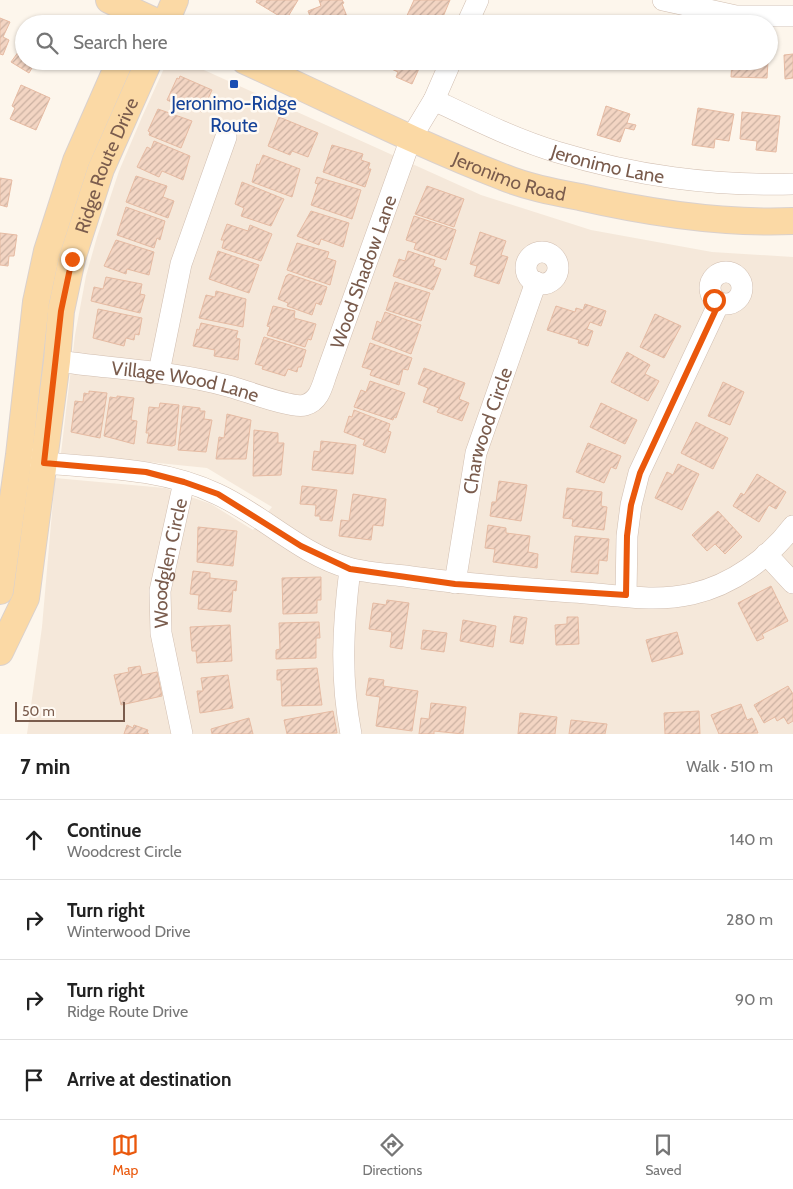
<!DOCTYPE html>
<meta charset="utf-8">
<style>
:root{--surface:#fff;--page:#f2f2f2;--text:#222;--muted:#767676;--line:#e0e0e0;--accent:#ea580c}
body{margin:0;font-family:Cabin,sans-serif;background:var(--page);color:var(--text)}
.scale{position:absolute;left:15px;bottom:12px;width:110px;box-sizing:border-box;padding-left:5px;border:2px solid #7a5c4d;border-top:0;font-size:14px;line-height:18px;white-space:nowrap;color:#7a5c4d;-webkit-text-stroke:4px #fffaf3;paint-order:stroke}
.stop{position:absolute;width:15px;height:15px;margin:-11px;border:4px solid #ea580c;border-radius:50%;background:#fff}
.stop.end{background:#ea580c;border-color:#fff;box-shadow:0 1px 5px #0008}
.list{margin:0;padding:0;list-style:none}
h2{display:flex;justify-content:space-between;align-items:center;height:65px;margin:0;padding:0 20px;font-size:21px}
h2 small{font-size:16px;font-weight:400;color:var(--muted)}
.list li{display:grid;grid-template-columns:32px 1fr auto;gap:15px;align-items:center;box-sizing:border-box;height:80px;padding:0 20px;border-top:1px solid var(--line)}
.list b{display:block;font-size:19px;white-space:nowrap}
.list p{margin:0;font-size:16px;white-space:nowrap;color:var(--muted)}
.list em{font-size:16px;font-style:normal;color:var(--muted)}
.icon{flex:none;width:28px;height:28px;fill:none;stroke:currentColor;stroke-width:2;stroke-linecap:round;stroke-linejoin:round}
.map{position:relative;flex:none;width:793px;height:734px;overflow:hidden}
.search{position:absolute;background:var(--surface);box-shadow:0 1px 4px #0004;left:15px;right:15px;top:15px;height:55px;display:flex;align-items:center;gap:12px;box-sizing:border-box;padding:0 18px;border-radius:28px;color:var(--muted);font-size:19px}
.sheet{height:385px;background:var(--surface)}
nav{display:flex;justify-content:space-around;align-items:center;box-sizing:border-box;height:70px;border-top:1px solid var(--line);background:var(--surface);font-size:14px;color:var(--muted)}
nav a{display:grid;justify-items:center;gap:2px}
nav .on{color:var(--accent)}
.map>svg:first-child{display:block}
.residential{fill:#f5e8da}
.building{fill:url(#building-hatch);stroke:#e6bba3}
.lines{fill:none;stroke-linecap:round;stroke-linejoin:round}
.minor-casing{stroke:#d1beb0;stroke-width:22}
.major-casing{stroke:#dad1cd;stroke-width:28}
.minor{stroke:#fff;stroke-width:21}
.major{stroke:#fbd9a5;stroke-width:26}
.route{stroke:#ea580c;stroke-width:6}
.transit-dot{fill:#1a4fb4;stroke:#fffaf3;stroke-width:2}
.labels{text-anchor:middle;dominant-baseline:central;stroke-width:5;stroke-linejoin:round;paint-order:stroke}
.transit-label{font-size:19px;fill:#164399;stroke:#fffaf3}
.street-label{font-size:19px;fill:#7a5c4d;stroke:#fffaf3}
</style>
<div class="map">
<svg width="793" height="734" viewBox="0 0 793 734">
<defs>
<pattern id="building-hatch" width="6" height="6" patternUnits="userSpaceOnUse" patternTransform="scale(1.25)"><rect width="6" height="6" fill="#f3d5c3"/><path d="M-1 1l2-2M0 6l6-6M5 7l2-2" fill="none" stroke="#cab0a1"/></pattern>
</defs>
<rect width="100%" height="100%" fill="#fdf6ec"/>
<path class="residential" d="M173 61H184L481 195 591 230 712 252 793 257V734H27L42 627 55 478 165 488 211 504 253 530 272 507 207 468 61 453 75 335 86 276 97 237 119 171 142 117 166 64Z"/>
<path class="building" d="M257 0H298L286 20 256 2Z
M319 0H342L344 3 342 4 350 24H313L308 11 321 6Z
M414 0H450L440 24H414L405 20Z
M0 18 10 22 3 37 9 40 3 55 0 54Z
M24 44V61H36L29 73 11 62Z
M793 54V78L785 79 784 55Z
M37 61H53L49 68Z
M374 61H420L422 62 412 84 396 77 398 72Z
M732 61H768L767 78 731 77Z
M180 76 212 90 202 112 183 103 182 107 167 100 177 78 179 79Z
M21 85 50 98 36 130 10 119 15 108 12 106Z
M606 106 630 114 627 123 636 125 634 130 625 128 620 142 597 135Z
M698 108 734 114 729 141 715 139 714 148 692 145Z
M158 109 192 121 181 148 149 135 150 132 148 131Z
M742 112 780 116 776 152 756 150 757 141 740 139Z
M279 117 318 133 308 157 292 151 290 155 268 146Z
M154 141 190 156 183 180 162 171 159 177 137 167 147 147 151 149Z
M332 145 363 154 361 160 370 163 368 169H371L365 187 323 172Z
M263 155 300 169 292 197 252 182 257 164 259 165Z
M136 176 167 186 163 197 174 201 168 218 126 202Z
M317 177 361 190 352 219 311 205 318 184 315 183Z
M0 178 12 180 7 207 0 205Z
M242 182 284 199 271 226 241 216 244 208 235 204Z
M427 186 464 199 454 227 415 214Z
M126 207 165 221 160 240 157 238 154 248 117 235Z
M311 211 349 223 343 247 321 239 319 245 297 236Z
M414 216 456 230 446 260 414 249 416 243 406 240Z
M227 224 248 231 250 225 272 234 261 261 222 248 224 240H221Z
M480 232 506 241 501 255 508 257 499 284 474 276 477 266 470 264Z
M0 233 17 235 14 256H9L8 266 0 265Z
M116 240 154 252 149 275 127 269 126 274 104 266Z
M297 243 329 252 327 258 336 261 330 285 287 270Z
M218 251 259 265 249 293 209 279Z
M408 251 435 260 433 266 441 269 433 290 393 276 399 259 405 261Z
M289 274 327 287 321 305 316 303 312 315 287 306 288 303 278 299 286 276Z
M106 277 142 284 140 294 145 295 140 313 91 301 94 287 103 289Z
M395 282 430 293 421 321 386 310Z
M216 291 246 299 243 327 199 318 206 295 215 297Z
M585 304 606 311 601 326 590 322 587 329 593 331 588 346 578 343 579 340 547 330 556 306 575 312 576 308 583 310Z
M273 306 295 311 294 318 316 324 311 340 308 339 305 347 267 335 270 327 267 326Z
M98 309 142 318 139 335 135 334 134 340 126 338 124 346 93 338Z
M385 312 421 325 411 354 372 339 377 321 381 323Z
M655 314 681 326 664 358 640 347Z
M201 323 238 331 236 338 240 339 238 360 214 356 215 350 193 346 197 329 199 330Z
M264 337 306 350 301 367H298L297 372 288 369 285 376 262 369 263 366 255 364Z
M370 343 412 358 408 370 403 369 399 385 370 375 372 370 362 367Z
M627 352 650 365 645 374 659 381 648 401 611 382Z
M424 368 465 383 459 399 469 403 462 421 437 412 439 408 423 402 428 388 418 384Z
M370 381 405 393 396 418 394 417 393 420 354 407 361 390 366 392Z
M723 382 744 392 730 425 708 416Z
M89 391 107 393 100 438 71 432 75 401 83 402 84 393 89 394Z
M117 396 134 398 131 420 137 421 134 444 104 436 110 397 117 398Z
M160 403 179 405 175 445 172 446 147 443 149 433H146L149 407 159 408Z
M601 403 637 420 625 444 590 427Z
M183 406 200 408V411H205L204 419 212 420 206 452 178 450Z
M354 410 390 424 388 431 391 432 385 453 363 445 365 440 344 432 349 416 352 417Z
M227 414 251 420 246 459H216L219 437 224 438Z
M696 422 728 438 713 469 681 453Z
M254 430 278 433V443H284L281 475 253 476Z
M321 441 356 445 353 474 312 470 314 451 320 452Z
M588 443 621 456 616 469 611 467 604 483 576 472Z
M678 464 699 474 682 510 655 498 667 472 673 475Z
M757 474 786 492 776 509 769 505 759 522 733 506 741 493 744 495Z
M499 481 527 485 521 521 490 516 492 502H496Z
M302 486 337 490 332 521 320 520V516H315L316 505 300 504Z
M567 488 602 492 601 506 607 507 604 530 572 526 573 519 563 518Z
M353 494 386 499 383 526 373 525 371 540 339 536 341 520 349 521Z
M718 511 742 537 725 554 715 544 707 551 692 535Z
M488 525 506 528V533L530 536 528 552 538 554 537 568 493 562 495 549 485 548Z
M198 527 237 531 233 566 197 562Z
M575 536 609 539 607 561 599 560 598 574 571 572Z
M193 571 210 573V578L237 581 236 591 233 590 231 612 198 609 199 595 190 594Z
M321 577V600H317V613L283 614 282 578Z
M771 586 788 621 762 634 764 638 757 641 738 603Z
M387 600 409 603 402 649 390 647 392 632 369 629 373 603 386 605Z
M514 616 527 618 523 644 510 642Z
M567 617H578L579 644 556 645 555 625 567 624Z
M463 620 496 626 493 647 460 641Z
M319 622 320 638H316V658L276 659V650L280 649 279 623Z
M230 625 232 661 197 663 196 651H192L190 627Z
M423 630 447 633 444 652 421 649Z
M677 632 683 654 652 662 646 640Z
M140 666 142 675 157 672 162 696 121 705 114 675 129 672 128 668Z
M317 668 322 705 282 706 281 680H277V670Z
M228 675 233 708 200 713 197 691H203L201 678Z
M369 678 384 680 383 686 418 691 412 731 376 726 380 697 366 695Z
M788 686 793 694V721L788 724 784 717 777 721 775 717 764 723 754 705Z
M431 703 466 707 463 734 434 731V734H419L421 718 429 719Z
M741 704 747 720 752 718 758 733 719 734 711 715Z
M333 711 337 733 287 734 284 720Z
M699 711 700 734H665L664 713Z
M520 713 557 717 555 734H518Z
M249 718 253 734H212L211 729Z
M571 720 607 724 605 734H569Z
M127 725 133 728 134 725 148 730 147 733 149 734H124Z"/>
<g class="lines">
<g class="minor-casing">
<g id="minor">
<path d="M663 0 736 16H793"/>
<path d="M467 24 478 0"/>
<path id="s1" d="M434 100C474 119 514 139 557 152 636 176 710 186 793 184"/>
<circle cx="542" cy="268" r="16"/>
<circle cx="726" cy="288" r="16"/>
<path id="s2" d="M57 361C114 369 172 371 228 386 244 390 292 409 305 405 319 401 322 387 326 375L411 138 434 100 451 61"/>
<path d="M159 372 181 264 226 137"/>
<path d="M28 458 44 463C102 468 163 468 217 494 263 515 300 554 349 568 367 573 387 574 405 576 460 584 516 588 572 592 611 594 653 603 692 594 732 585 769 558 793 526"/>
<path d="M766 554 793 583"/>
<path d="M350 569C343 625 340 678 351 734"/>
<path id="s3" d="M455 583 476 453 536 282"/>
<path d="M626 595 627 536 631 505 639 473 719 303"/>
<path id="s4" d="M182 734 161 633 160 591 184 482"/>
</g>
</g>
<g class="major-casing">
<g id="major">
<path d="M109 0 161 24"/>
<path d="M165 24 175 0"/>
<path id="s5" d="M245 61C331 100 415 143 503 177 527 187 554 192 580 197 650 213 721 224 793 221"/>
<path d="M0 591 19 455 36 302 47 251 76 161 120 61"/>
<path id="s6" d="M0 652 26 598 57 361 61 311 72 259 101 169 149 61"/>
</g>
</g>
<use href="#minor" class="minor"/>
<use href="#major" class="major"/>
</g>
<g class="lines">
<path class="route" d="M72 259 61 311 44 463 146 472 184 482 218 494 301 546 350 569 455 584 626 595 627 536 631 505 640 473 719 303 714 300"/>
</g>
<rect class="transit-dot" x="229" y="79" width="10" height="10" rx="2.5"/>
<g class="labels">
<g class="transit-label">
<text x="234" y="103">Jeronimo-Ridge<tspan x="234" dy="22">Route</tspan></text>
</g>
<g class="street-label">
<text stroke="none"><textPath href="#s1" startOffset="186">Jeronimo Lane</textPath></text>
<text stroke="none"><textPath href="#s6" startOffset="502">Ridge Route Drive</textPath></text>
<text stroke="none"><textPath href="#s5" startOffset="289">Jeronimo Road</textPath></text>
<text stroke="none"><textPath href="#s2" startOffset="401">Wood Shadow Lane</textPath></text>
<text stroke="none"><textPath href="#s2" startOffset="130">Village Wood Lane</textPath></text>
<text stroke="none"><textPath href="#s3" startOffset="156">Charwood Circle</textPath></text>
<text stroke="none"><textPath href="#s4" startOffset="174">Woodglen Circle</textPath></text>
</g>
</g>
</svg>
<div class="scale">50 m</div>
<div class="stop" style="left:714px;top:300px"></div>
<div class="stop end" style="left:72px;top:259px"></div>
<div class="search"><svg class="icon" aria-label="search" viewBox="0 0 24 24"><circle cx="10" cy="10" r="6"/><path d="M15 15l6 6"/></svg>Search here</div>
</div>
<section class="sheet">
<h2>7 min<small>Walk · 510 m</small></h2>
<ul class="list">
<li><svg class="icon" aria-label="ahead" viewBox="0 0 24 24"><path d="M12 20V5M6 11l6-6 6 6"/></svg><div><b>Continue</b><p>Woodcrest Circle</p></div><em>140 m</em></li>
<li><svg class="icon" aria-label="right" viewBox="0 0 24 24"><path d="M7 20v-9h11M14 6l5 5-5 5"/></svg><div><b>Turn right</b><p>Winterwood Drive</p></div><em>280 m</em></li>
<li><svg class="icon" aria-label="right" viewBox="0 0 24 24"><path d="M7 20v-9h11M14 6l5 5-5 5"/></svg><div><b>Turn right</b><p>Ridge Route Drive</p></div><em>90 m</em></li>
<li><svg class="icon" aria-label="arrive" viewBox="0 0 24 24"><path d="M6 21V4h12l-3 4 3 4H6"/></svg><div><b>Arrive at destination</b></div></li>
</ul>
</section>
<nav>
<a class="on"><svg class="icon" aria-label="map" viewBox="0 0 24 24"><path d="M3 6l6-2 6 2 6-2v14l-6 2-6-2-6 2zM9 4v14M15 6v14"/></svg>Map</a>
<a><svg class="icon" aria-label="directions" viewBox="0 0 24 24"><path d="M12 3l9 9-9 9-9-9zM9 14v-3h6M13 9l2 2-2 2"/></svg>Directions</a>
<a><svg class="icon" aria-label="saved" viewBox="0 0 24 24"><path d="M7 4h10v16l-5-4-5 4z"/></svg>Saved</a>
</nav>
